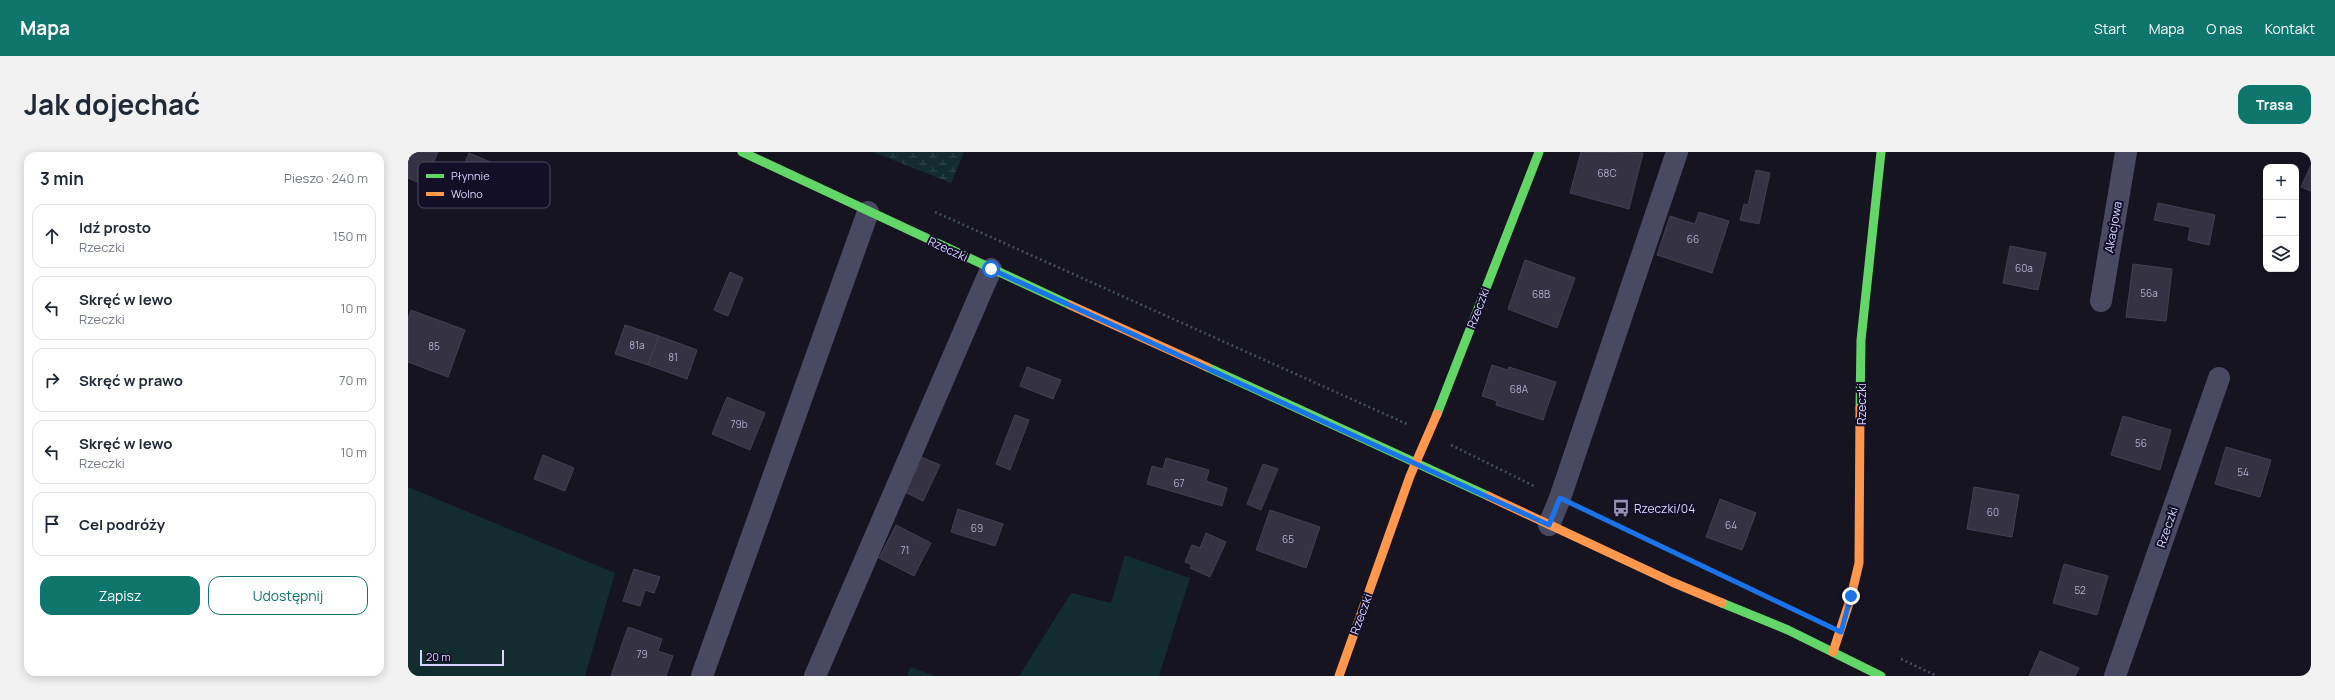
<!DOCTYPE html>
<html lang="pl">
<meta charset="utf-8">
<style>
:root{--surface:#fff;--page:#f2f2f3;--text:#1f2937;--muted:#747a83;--line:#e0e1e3;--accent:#0f766e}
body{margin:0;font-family:Manrope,sans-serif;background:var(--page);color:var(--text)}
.controls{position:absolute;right:12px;top:12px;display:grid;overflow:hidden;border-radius:8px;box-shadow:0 2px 10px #0003}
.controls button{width:36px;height:36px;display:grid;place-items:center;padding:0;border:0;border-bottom:1px solid var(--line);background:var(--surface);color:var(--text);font:20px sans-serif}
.scale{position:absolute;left:12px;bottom:10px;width:84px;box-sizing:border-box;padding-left:4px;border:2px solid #d9d4ff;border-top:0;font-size:11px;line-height:14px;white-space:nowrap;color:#d9d4ff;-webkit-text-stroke:3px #130f26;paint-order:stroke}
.stop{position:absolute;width:12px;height:12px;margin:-9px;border:3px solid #1a73e8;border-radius:50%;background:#fff}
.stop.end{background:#1a73e8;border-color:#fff;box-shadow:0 1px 4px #0008}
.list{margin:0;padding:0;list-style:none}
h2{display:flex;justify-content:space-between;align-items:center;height:52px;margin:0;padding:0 16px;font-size:17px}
h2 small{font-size:13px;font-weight:400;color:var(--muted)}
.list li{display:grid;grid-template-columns:26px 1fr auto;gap:12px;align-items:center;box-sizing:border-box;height:64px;margin:0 8px 8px;padding:0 8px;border:1px solid var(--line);border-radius:12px}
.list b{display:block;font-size:15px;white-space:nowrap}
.list p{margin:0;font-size:13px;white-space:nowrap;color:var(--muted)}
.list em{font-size:13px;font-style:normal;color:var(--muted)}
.actions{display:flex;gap:8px;padding:12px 16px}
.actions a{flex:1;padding:9px 0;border:1px solid var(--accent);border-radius:12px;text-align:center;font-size:14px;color:var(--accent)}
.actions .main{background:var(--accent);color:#fff}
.icon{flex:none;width:22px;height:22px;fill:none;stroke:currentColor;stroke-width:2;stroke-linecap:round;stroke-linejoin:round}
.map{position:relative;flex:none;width:1903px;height:524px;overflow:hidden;border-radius:12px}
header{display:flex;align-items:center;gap:24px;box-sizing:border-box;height:56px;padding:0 20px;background:var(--accent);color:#fff}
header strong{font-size:19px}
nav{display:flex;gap:22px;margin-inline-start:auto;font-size:14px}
.intro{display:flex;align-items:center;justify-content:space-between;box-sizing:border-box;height:96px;padding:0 24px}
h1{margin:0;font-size:28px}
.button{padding:10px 18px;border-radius:12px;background:var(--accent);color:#fff;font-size:14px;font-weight:700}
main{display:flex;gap:24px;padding:0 24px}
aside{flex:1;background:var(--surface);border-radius:12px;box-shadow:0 2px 10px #0003}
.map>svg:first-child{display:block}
.green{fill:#132c2d}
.wetland{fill:url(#wetland-marsh)}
.building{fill:#343243;stroke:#433f54}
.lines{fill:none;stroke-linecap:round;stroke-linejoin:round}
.path{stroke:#44505f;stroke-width:2.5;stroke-dasharray:2 3;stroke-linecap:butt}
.street{stroke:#4a4962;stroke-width:22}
.fast{stroke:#63d668;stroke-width:9}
.slow{stroke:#ff974d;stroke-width:9}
.route{stroke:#1a73e8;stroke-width:5}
.labels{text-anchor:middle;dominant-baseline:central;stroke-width:4;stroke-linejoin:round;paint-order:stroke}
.number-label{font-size:10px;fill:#b0acd0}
.street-label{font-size:12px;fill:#d9d4ff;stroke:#130f26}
.poi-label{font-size:12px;fill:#d9d4ff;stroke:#130f26;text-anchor:start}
.key{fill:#130f26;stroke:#4e4a67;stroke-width:1}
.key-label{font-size:11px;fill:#d9d4ff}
</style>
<header>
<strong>Mapa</strong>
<nav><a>Start</a><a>Mapa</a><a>O nas</a><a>Kontakt</a></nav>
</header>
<div class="intro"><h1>Jak dojechać</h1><a class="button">Trasa</a></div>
<main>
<aside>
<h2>3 min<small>Pieszo · 240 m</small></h2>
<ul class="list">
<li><svg class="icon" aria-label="ahead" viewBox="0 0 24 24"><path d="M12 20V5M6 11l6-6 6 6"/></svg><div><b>Idź prosto</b><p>Rzeczki</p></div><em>150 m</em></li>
<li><svg class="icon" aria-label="left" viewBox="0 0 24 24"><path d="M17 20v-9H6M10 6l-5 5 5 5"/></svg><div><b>Skręć w lewo</b><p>Rzeczki</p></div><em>10 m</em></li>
<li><svg class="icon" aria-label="right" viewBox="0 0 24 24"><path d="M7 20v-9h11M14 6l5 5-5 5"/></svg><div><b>Skręć w prawo</b></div><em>70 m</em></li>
<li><svg class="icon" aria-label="left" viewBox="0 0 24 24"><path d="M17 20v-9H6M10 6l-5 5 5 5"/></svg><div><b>Skręć w lewo</b><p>Rzeczki</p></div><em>10 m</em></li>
<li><svg class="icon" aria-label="arrive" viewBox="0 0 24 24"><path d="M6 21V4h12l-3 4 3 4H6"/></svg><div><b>Cel podróży</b></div></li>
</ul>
<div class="actions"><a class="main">Zapisz</a><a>Udostępnij</a></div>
</aside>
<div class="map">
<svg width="1903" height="524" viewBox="0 0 1903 524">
<defs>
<pattern id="wetland-marsh" width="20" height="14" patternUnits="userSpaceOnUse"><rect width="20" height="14" fill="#132c2d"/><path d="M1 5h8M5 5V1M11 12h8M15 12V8" fill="none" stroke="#354a4c"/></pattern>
</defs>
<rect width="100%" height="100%" fill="#161421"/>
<path class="green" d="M0 335 207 421 177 524H0Z
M717 403 782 426 751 524H611L663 441 703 451Z
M502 515 528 524H499Z"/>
<path class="wetland" d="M465 0H556L543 31Z"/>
<path class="building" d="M1 0H30L16 33 0 26Z
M1173 0 1235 1 1221 57 1162 41Z
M61 1 85 11 68 50 45 40Z
M1903 13V39L1893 35Z
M1348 18 1362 21 1351 72 1332 68 1336 52 1340 53Z
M1750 51 1807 63 1801 93 1780 88 1782 75 1746 68Z
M1291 60 1321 69 1304 121 1249 103 1262 64 1287 72Z
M1602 94 1638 101 1630 138 1595 131Z
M1117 108 1167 126 1149 176 1100 157Z
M1725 112 1764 117 1758 169 1718 165Z
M322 120 335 126 320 164 306 158Z
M3 158 57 178 40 225 0 210V167Z
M217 173 251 184 240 213 207 202Z
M251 184 289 198 279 227 240 213Z
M1084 213 1100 218 1101 215 1148 230 1135 268 1088 253 1089 249 1074 244Z
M619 215 653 228 645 247 612 234Z
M319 245 357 261 342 298 304 282Z
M607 263 621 268 602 318 588 312Z
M1715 264 1763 278 1752 318 1703 303Z
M1818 295 1863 308 1852 345 1807 332Z
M135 303 166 316 157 339 126 327Z
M513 305 532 313 515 349 497 340Z
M758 306 801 318 798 329 819 336 814 354 739 332 744 314 755 317Z
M855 312 870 317 853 358 839 352Z
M1566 335 1611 343 1604 385 1559 377Z
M1312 347 1348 361 1334 398 1298 385Z
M550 357 595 372 587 394 543 380Z
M862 358 912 375 898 416 848 398Z
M488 373 523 391 506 424 471 406Z
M798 381 818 390 802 425 782 416 784 413 777 410 784 393 792 396Z
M1656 412 1700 424 1689 463 1645 451Z
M226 417 252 425 246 441 237 438 232 454 215 449Z
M220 475 254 487 250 499 265 504 258 524H203Z
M1632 499 1671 516 1667 524H1621Z"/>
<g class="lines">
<path class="path" d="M527 60 999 272
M1043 293 1128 335
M1174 357 1258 397
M1493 507 1529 524"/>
<path class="street" d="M1693 149 1718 0
M1141 373 1152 346 1269 0
M294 524 460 60
M407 524 583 117
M1707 524 1811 226"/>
<path class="fast" d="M334 0 662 153
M799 215 1080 344
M1452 256 1453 188 1473 0
M1029 262 1131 0
M1314 451 1380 478 1473 524"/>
<path class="slow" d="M662 153 799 215
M1080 344 1264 430 1314 451
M1425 500 1443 445 1451 411 1452 256
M931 524 1002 324 1029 262"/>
</g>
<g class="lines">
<path class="route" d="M583 117 1141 373 1152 346 1433 480 1443 444"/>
</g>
<defs>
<g id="bus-bare" transform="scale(1.38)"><path d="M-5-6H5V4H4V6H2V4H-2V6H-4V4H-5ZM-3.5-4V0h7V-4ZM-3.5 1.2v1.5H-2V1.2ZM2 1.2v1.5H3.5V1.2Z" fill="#9591b1" stroke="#130f26" stroke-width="2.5" paint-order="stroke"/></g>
</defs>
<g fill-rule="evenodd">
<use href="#bus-bare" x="1213" y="356"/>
</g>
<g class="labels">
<g class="number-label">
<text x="1199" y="21">68C</text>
<text x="1285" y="87">66</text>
<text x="1616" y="116">60a</text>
<text x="1741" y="141">56a</text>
<text x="1133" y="142">68B</text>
<text x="229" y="193">81a</text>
<text x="26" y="194">85</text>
<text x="265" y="205">81</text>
<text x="1111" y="237">68A</text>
<text x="331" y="272">79b</text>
<text x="1733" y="291">56</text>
<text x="1835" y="320">54</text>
<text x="771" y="331">67</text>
<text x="1585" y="360">60</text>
<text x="1323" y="373">64</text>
<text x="569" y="376">69</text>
<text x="880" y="387">65</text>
<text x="497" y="398">71</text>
<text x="1672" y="438">52</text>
<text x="234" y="502">79</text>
</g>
<g class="street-label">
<text transform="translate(1705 75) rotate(-80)">Akacjowa</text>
<text transform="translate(540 97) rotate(25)">Rzeczki</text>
<text transform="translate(1070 156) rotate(-69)">Rzeczki</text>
<text transform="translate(1453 252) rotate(-90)">Rzeczki</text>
<text transform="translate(1759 375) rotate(-71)">Rzeczki</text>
<text transform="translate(953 462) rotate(-70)">Rzeczki</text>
</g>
<g class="poi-label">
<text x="1226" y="356">Rzeczki/04</text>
</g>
</g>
<rect x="10" y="10" width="132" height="46" rx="6" class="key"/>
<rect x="18" y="22" width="18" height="4" fill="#63d668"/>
<rect x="18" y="40" width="18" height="4" fill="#ff974d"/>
<g class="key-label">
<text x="43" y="28">Płynnie</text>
<text x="43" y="46">Wolno</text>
</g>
</svg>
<div class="controls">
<button>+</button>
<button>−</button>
<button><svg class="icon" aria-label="layers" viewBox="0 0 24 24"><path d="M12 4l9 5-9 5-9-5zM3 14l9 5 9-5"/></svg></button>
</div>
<div class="scale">20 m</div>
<div class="stop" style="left:583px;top:117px"></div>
<div class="stop end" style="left:1443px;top:444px"></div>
</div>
</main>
